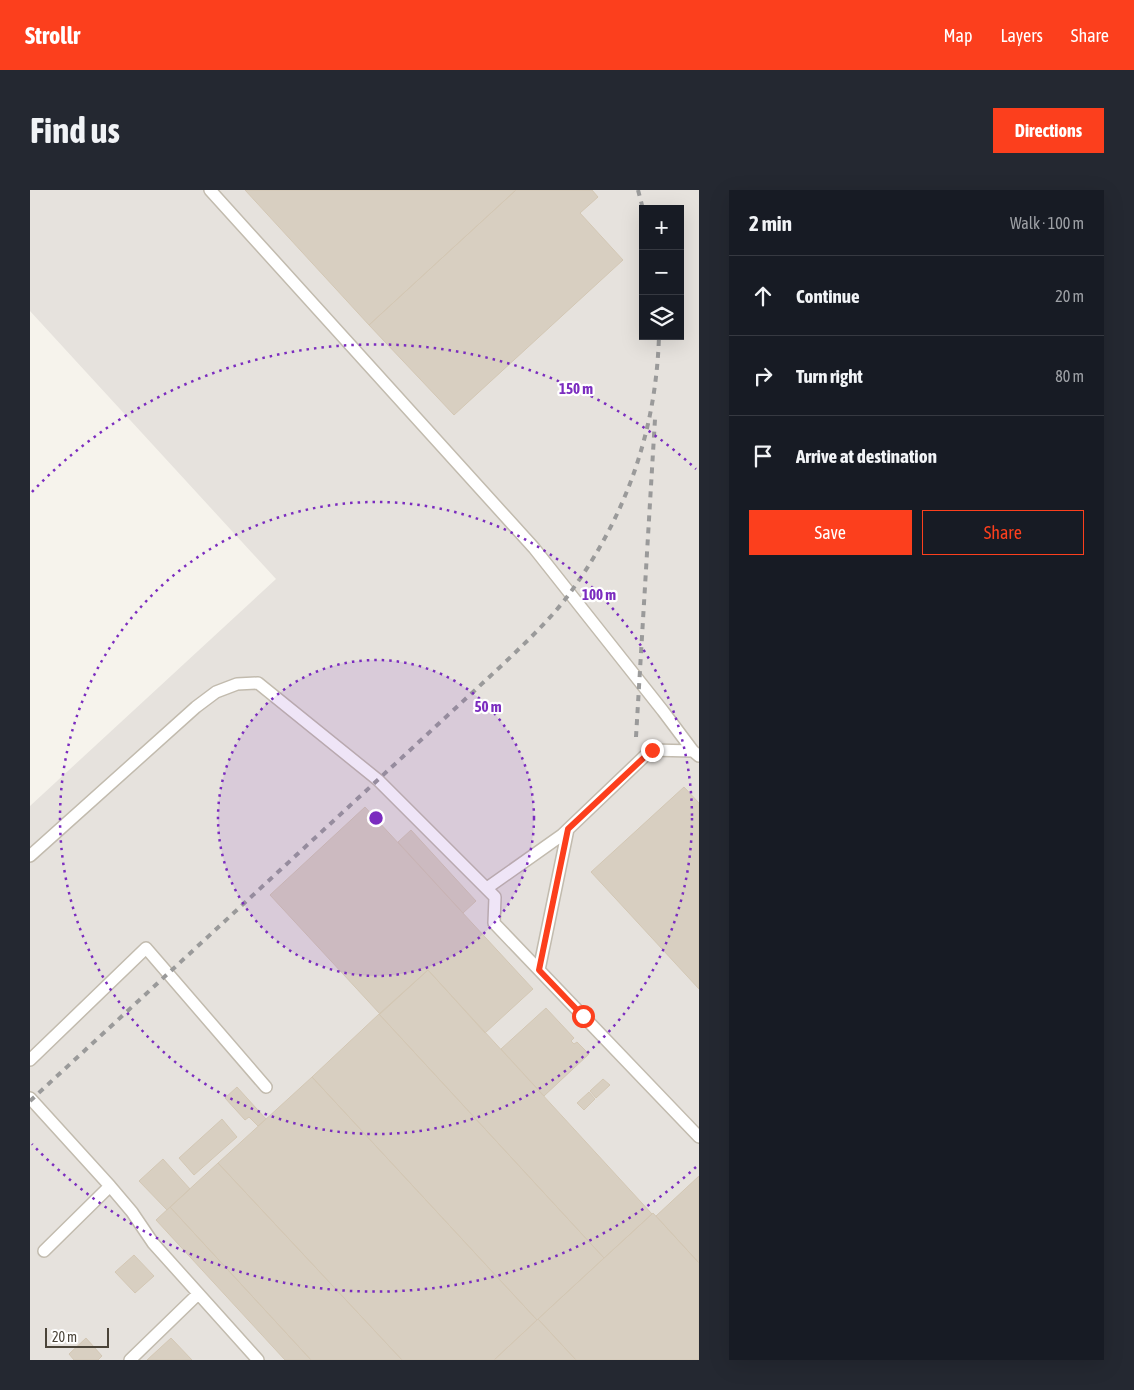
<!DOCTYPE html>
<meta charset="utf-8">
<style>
:root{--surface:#171b24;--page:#242831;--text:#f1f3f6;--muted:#9ea1a6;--line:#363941;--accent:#fc3f1d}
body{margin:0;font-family:"Asap Condensed",sans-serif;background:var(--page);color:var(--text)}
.controls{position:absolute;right:15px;top:15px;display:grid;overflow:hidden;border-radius:0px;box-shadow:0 5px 20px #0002}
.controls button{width:45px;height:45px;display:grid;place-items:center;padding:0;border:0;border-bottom:1px solid var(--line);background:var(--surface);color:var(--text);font:25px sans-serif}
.scale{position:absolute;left:15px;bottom:12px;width:64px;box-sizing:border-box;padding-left:5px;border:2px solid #4b4439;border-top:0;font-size:14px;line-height:18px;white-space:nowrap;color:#4b4439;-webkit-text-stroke:4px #fff;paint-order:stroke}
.stop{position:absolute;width:15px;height:15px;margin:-11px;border:4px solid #fc3f1d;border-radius:50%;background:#fff}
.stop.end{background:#fc3f1d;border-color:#fff;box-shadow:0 1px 5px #0008}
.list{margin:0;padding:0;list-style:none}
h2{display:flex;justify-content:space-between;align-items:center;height:65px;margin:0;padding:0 20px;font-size:21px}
h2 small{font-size:16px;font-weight:400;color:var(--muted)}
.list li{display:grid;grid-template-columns:32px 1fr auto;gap:15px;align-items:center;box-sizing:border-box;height:80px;padding:0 20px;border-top:1px solid var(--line)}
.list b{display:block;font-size:19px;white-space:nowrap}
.list em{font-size:16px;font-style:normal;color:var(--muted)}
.actions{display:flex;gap:10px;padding:15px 20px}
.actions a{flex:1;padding:11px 0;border:1px solid var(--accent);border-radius:0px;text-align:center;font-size:18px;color:var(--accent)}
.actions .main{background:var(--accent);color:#fff}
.icon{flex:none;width:28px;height:28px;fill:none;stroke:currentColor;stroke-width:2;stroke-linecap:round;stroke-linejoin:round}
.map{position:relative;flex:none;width:669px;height:1170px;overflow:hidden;border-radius:0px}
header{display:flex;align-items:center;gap:30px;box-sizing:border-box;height:70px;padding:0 25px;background:var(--accent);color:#fff}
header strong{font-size:24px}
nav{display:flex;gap:28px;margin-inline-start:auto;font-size:18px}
.intro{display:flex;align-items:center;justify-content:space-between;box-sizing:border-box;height:120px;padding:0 30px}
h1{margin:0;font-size:35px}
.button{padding:12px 22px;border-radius:0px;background:var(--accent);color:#fff;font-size:18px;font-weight:700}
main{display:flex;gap:30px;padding:0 30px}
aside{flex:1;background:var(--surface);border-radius:0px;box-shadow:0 5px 20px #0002}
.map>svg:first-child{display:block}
.industrial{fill:#e6e2dd;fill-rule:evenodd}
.building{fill:#d8cfc1;stroke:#d3c7b4}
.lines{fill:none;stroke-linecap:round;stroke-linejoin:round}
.service-casing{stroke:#c2bbae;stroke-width:14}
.service{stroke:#fff;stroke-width:11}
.rail{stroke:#9a9a9a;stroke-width:4;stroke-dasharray:6 6;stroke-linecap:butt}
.route{stroke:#fc3f1d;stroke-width:6}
.ring{fill:none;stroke:#7b2cbf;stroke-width:2.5;stroke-dasharray:2.5 5}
.centre{fill:#7b2cbf;stroke:#fff;stroke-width:2.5}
.ring-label{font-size:15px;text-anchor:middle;font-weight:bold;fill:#7b2cbf;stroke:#fff;stroke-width:4.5;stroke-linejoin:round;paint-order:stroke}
</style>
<header>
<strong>Strollr</strong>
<nav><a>Map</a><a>Layers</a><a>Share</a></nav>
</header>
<div class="intro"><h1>Find us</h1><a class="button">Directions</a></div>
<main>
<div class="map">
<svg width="669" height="1170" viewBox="0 0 669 1170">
<rect width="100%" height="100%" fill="#f6f3ec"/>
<path class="industrial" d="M0 0H669V1170H0V616L246 389 0 121ZM613 19H650V146H613Z"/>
<path class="building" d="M215 0H486L339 135Z
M486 0H562L568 7 550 23 593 70 424 225 339 135Z
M654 597 669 613V799L561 682Z
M335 617 503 799 455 843 398 780 350 824 240 705Z
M381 640 446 711 433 723 368 652Z
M398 780 622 1024 574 1068 349 824Z
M516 818 544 848 541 851 544 854 547 852 559 864 514 906 471 859Z
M349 824 574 1068 507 1130 282 887Z
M282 887 507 1130 464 1170H372L188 973Z
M573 889 580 895 566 908 560 901Z
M207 897 236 929 228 936 219 927 215 930 195 908Z
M559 902 565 909 554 920 547 913Z
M192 929 207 947 164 985 149 968Z
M133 969 160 999 137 1020 109 991Z
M188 973 372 1170H281L140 1017Z
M669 986V1073L626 1026Z
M140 1017 281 1170H255L126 1030Z
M623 1023 669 1073V1170H546L508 1129Z
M104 1065 124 1086 105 1103 85 1082Z
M508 1129 546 1170H464L507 1130Z
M56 1148 72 1166 68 1170H44L39 1164Z
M141 1148 162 1170H117Z"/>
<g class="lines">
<g class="service-casing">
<path id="service" d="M180 0 504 358 633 521 663 561
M0 666 166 517 186 502 207 494 228 493 348 590 465 707 464 733 669 947
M457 698 532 645 621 560 663 561 669 566
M509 780 538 639
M0 870 116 758 236 897
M0 908 80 996
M14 1061 80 996 102 1022 123 1053 228 1170
M100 1170 168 1104"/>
</g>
<use href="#service" class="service"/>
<path class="rail" d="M608 0 613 19
M606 547 625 229
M0 911 469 478C493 455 517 433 537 407 595 329 626 243 629 146"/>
</g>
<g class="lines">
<path class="route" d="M553 826 509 780 538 639 622 560"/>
</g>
<circle cx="346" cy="628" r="158" fill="#7b2cbf" fill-opacity=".12"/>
<g class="ring">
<circle cx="346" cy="628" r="158"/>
<circle cx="346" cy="628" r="316"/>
<path d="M666 977A474 474 0 0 1 2 954M2 302A474 474 0 0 1 666 279"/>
</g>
<circle cx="346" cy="628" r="8" class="centre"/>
<g class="ring-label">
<text x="546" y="204">150 m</text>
<text x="569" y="410">100 m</text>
<text x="458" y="522">50 m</text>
</g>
</svg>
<div class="controls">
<button>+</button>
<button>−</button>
<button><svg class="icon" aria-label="layers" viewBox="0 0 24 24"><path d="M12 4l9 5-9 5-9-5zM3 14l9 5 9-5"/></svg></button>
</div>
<div class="scale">20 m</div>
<div class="stop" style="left:553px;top:826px"></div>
<div class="stop end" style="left:622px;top:560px"></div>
</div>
<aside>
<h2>2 min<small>Walk · 100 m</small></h2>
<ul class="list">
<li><svg class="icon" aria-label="ahead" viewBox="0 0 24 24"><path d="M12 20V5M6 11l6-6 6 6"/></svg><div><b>Continue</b></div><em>20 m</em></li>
<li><svg class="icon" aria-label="right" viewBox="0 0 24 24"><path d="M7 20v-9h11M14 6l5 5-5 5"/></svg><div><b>Turn right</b></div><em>80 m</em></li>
<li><svg class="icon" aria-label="arrive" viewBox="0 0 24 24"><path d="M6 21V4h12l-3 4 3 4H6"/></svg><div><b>Arrive at destination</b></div></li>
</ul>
<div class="actions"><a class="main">Save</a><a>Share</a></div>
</aside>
</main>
